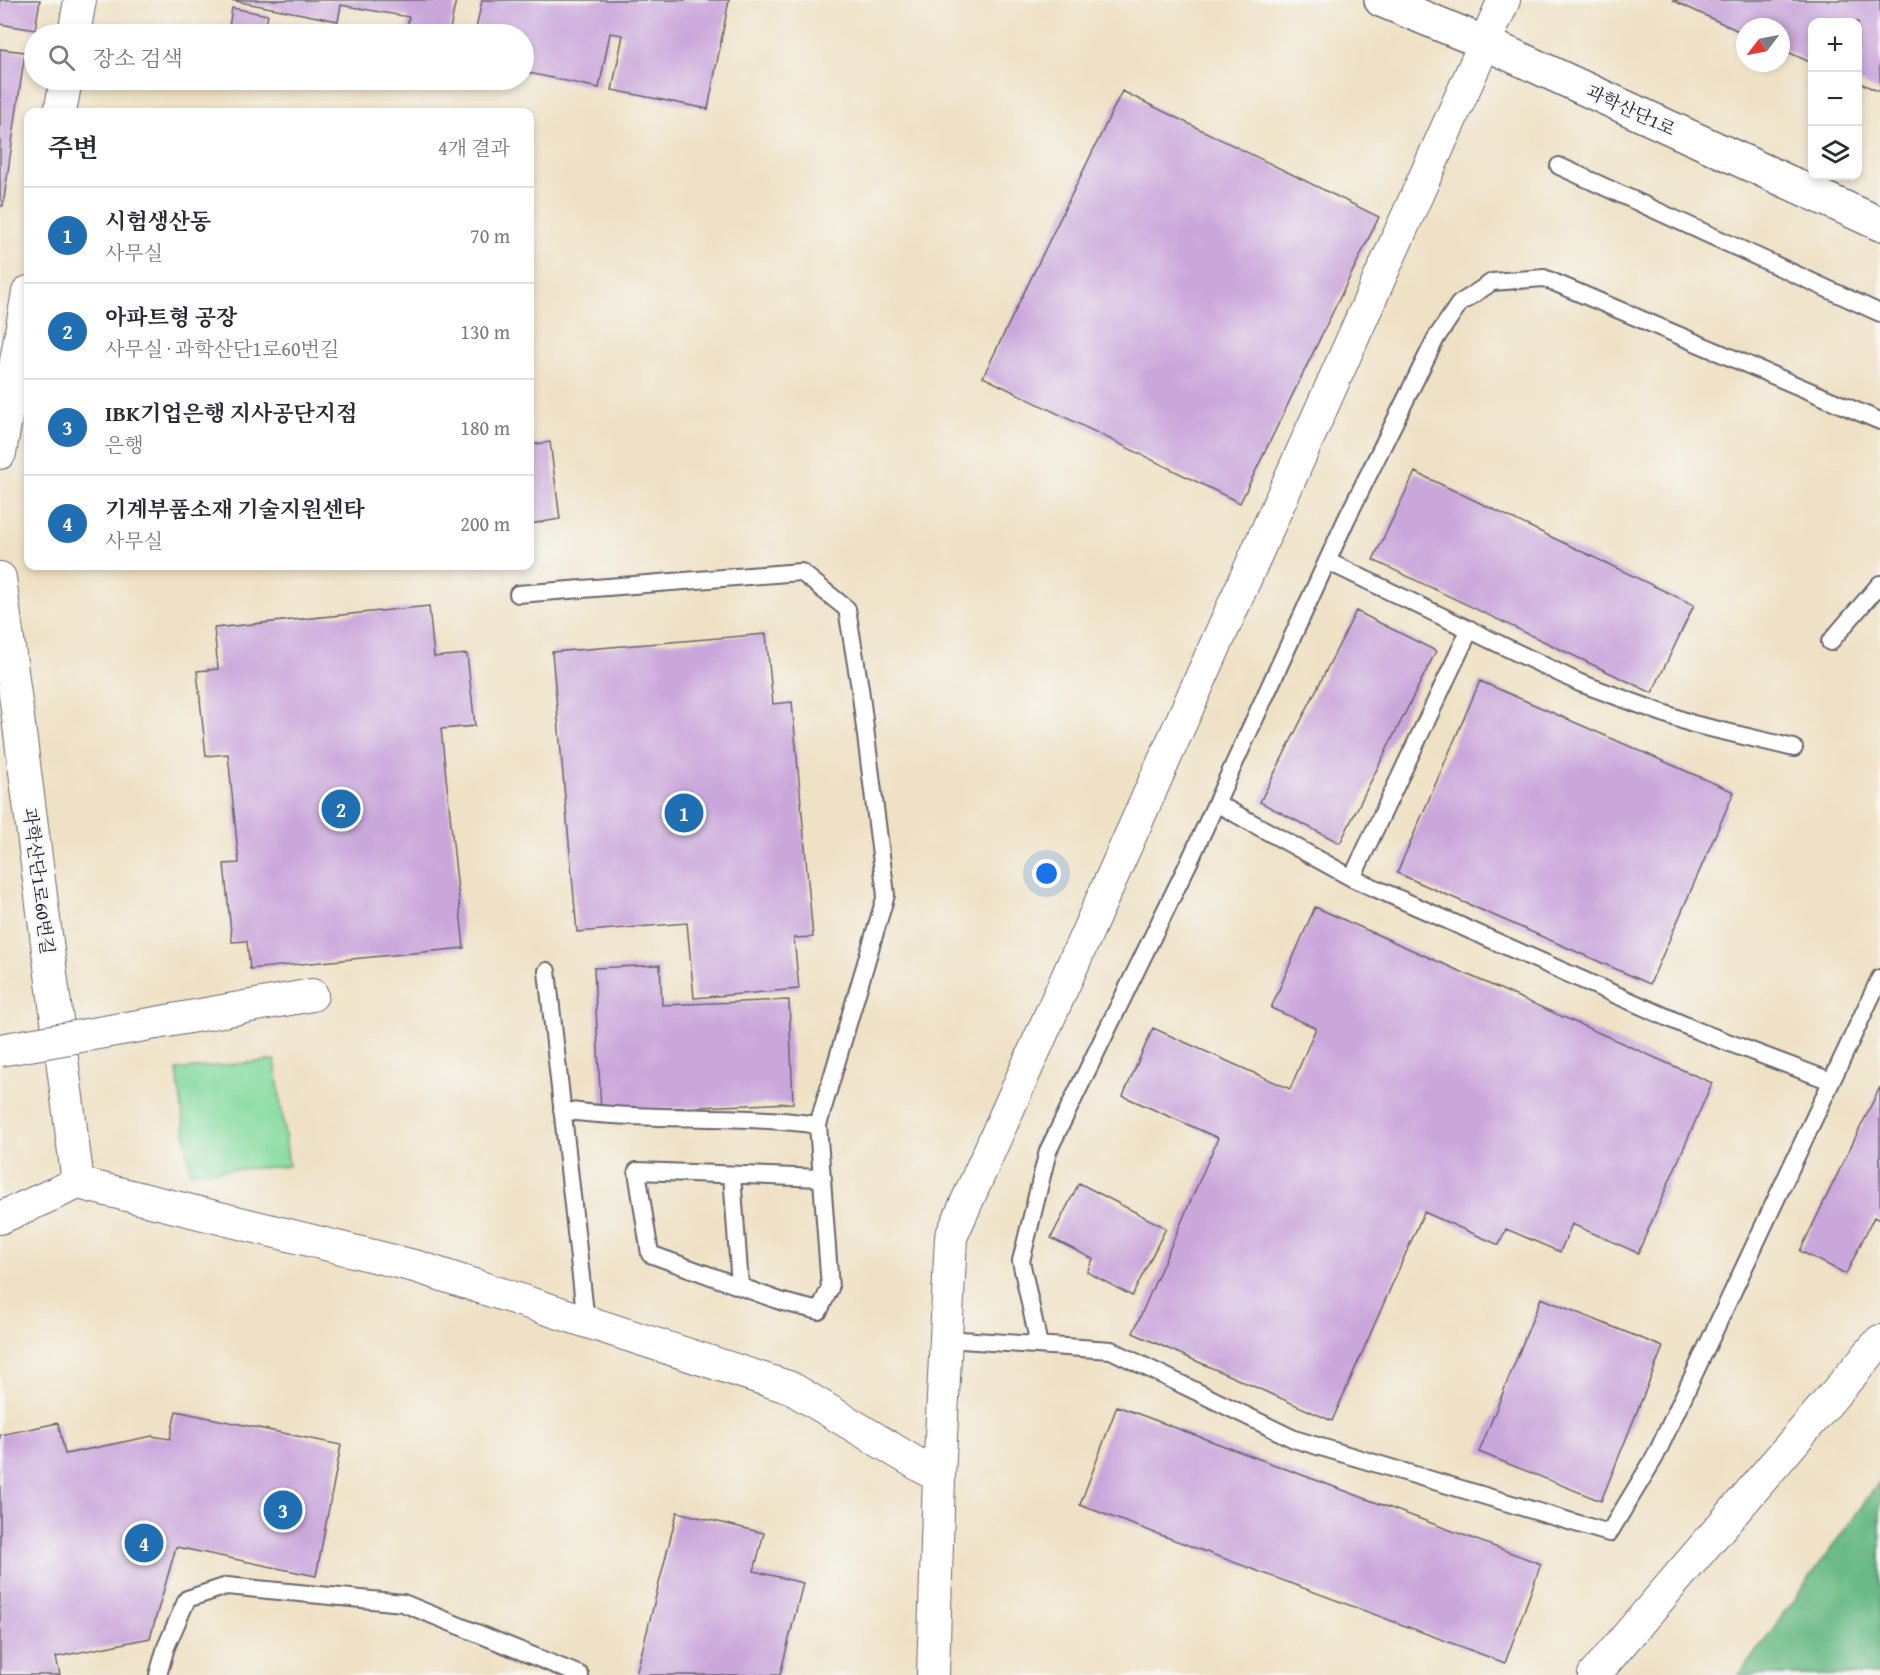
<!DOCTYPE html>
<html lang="ko">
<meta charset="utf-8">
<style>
:root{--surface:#fff;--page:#f2f2f3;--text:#2b2b33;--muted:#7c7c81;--line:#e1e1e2;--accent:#1f6fb2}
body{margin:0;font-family:"Gentium Book Plus","Noto Serif KR",serif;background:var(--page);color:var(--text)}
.controls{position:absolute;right:18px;top:18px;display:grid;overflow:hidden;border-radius:12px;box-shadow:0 3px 9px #0003}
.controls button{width:54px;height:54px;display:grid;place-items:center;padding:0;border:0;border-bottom:2px solid var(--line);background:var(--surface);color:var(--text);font:30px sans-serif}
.compass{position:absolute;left:1736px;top:18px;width:54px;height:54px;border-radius:50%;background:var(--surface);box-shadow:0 3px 9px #0003;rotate:238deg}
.you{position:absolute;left:1047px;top:874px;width:21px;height:21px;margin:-15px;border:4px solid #fff;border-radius:50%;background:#1a73e8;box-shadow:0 0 0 9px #1a73e833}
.badge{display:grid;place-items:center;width:39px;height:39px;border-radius:50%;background:var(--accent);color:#fff;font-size:20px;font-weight:700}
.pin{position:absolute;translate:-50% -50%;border:3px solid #fff;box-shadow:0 2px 6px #0006}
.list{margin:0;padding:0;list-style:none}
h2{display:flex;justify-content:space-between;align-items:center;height:78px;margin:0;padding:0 24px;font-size:26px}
h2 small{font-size:20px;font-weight:400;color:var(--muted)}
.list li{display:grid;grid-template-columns:39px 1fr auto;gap:18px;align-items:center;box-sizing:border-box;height:96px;padding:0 24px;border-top:2px solid var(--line)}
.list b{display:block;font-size:22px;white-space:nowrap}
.list p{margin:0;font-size:20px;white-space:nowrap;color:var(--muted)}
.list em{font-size:20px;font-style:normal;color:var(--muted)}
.icon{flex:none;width:33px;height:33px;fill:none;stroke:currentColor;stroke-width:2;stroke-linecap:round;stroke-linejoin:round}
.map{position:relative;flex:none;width:1880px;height:1675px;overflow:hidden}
.search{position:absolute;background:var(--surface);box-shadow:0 3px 9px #0003;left:24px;top:24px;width:510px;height:66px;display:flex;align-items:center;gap:15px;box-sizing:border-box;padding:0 21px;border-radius:33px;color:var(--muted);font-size:22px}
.panel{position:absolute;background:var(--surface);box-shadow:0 3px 9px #0003;left:24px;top:108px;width:510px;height:462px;border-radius:12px}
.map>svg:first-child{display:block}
.green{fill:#82da9e;stroke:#527e6c;stroke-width:1.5}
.forest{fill:#69ba85;stroke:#466e60;stroke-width:1.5}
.building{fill:#caa7db}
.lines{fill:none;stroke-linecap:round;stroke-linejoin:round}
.service-casing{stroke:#6a656b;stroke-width:20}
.minor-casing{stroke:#6a656b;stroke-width:34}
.secondary-casing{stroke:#6a656b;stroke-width:36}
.service{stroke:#fff;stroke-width:16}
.minor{stroke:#fff;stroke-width:32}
.secondary{stroke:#fff;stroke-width:33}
.minor-bridge-casing{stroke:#6a656b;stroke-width:34;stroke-linecap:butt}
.minor-bridge{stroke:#fff;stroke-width:32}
.labels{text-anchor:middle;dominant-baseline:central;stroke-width:4.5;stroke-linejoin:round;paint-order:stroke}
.street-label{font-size:18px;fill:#22223b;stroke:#f6f6f2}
</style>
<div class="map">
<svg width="1880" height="1675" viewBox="0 0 1880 1675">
<rect width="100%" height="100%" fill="#f6f6f2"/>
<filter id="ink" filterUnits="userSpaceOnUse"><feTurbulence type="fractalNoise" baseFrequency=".0167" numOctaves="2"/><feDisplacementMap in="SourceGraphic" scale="12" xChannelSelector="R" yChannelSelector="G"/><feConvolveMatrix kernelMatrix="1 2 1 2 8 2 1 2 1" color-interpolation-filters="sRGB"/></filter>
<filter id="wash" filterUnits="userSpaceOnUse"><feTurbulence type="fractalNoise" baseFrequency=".008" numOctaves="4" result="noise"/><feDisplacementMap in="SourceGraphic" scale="24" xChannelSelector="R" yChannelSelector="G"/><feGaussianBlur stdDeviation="1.35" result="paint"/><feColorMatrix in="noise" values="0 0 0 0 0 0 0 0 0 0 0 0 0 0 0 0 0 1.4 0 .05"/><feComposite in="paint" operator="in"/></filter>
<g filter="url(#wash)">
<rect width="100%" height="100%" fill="#efe1c5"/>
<path class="green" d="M275 1060 289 1166 190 1172 177 1070Z"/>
<path class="forest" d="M1880 1481V1675H1739Z"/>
<g id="blocks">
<path class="building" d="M0 0H40L35 30 0 24Z
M230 0H456L449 34H406L409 17 341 5 338 21Z
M482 0H729L708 109 612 90 623 35 610 33 599 88 524 72V34H475Z
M1672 0H1880V92L1858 82V22H1812V63L1781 49V27H1745V34Z
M232 8 268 15 264 34H228Z
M0 49 25 52 3 206H0Z
M1122 91 1379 217 1240 503 983 377Z
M550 442 560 519 530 524V445Z
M1415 472 1694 605 1652 693 1373 560Z
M429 606 434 657 467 654 475 726 441 729 464 948 250 969 247 941 232 942 224 864 239 863 228 754 206 756 197 671 218 669 214 628Z
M1356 611 1436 651 1340 843 1260 802Z
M766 634 773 704 792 702 813 937 794 938 799 989 694 998 687 923 577 932 552 652Z
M1480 681 1734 792 1650 984 1397 873Z
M1315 907 1712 1083 1638 1253 1572 1224 1560 1252 1506 1229 1499 1245 1424 1212 1332 1421 1133 1333 1218 1138 1123 1096 1153 1028 1290 1089 1316 1028 1271 1008Z
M660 965 662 1005 789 1000 793 1103 601 1111 594 968Z
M1880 1087V1220L1874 1217 1846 1274 1800 1251Z
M1079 1183 1166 1228 1132 1296 1087 1272 1093 1259 1051 1238Z
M1541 1298 1663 1347 1601 1501 1479 1452Z
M1117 1406 1541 1564 1505 1663 1080 1505Z
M176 1411 341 1445 316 1576 176 1547 150 1638 56 1657 60 1675H0V1435L58 1423 65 1454 152 1436 170 1439Z
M677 1512 764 1533 754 1571 803 1583 780 1675H636Z"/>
</g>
</g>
<g filter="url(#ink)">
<use href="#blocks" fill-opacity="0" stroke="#6a656b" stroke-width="1.5"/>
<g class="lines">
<g class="service-casing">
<path id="service" d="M1559 166 1880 313
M1327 561 1580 683 1693 724 1794 748
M518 594 801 572 847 609 860 688 886 895 818 1125 830 1288 819 1311 783 1302 650 1254 637 1171 823 1178
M1830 642 1880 584
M1216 803 1352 878 1698 1031 1831 1081
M1352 878 1470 629
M547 971 586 1322
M562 1110C647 1122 733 1113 818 1125
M732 1175 740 1286
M946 1339 1111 1350 1294 1439 1609 1533 1655 1457 1880 978
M1039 1345 1021 1261 1048 1151 1190 860 1346 520 1436 338 1459 304 1492 282 1544 278 1880 421
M158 1675 166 1647 187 1599 227 1586 403 1603 580 1675"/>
</g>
<g class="minor-casing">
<path id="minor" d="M74 34 80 0
M60 112 66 80
M0 453 28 292
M0 578 78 1183
M156 1023 312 995
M0 1218 78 1183 418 1267 791 1388 939 1477
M933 1675 939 1477 951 1237 1504 0
M1594 1675 1880 1341"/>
</g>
<g class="secondary-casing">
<path id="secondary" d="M1381 0 1485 43 1880 224"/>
</g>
<use href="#service" class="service"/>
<use href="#minor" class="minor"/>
<use href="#secondary" class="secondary"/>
<g class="minor-bridge-casing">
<path id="minor-bridge" d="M0 1050 156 1023"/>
</g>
<use href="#minor-bridge" class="minor-bridge"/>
</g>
</g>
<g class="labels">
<g class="street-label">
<text transform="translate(1631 110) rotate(25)">과학산단1로</text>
<text transform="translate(39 881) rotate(83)">과학산단1로60번길</text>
</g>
</g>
</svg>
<div class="controls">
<button>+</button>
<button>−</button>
<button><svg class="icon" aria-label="layers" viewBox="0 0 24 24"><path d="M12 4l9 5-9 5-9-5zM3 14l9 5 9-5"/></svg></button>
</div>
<svg class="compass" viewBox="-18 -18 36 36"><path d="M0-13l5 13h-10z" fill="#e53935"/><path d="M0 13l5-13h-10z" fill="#7c7c81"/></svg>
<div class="you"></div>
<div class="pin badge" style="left:684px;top:813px">1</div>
<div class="pin badge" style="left:341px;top:809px">2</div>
<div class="pin badge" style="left:283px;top:1510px">3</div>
<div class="pin badge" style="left:144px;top:1543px">4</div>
<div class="search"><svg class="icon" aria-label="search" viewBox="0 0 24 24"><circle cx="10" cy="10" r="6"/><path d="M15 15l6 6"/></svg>장소 검색</div>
<section class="panel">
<h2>주변<small>4개 결과</small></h2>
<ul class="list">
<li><span class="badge">1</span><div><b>시험생산동</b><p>사무실</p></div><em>70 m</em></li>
<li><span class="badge">2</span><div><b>아파트형 공장</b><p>사무실 · 과학산단1로60번길</p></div><em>130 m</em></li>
<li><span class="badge">3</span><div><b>IBK기업은행 지사공단지점</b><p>은행</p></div><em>180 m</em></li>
<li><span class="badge">4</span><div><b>기계부품소재 기술지원센타</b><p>사무실</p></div><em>200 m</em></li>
</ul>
</section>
</div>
